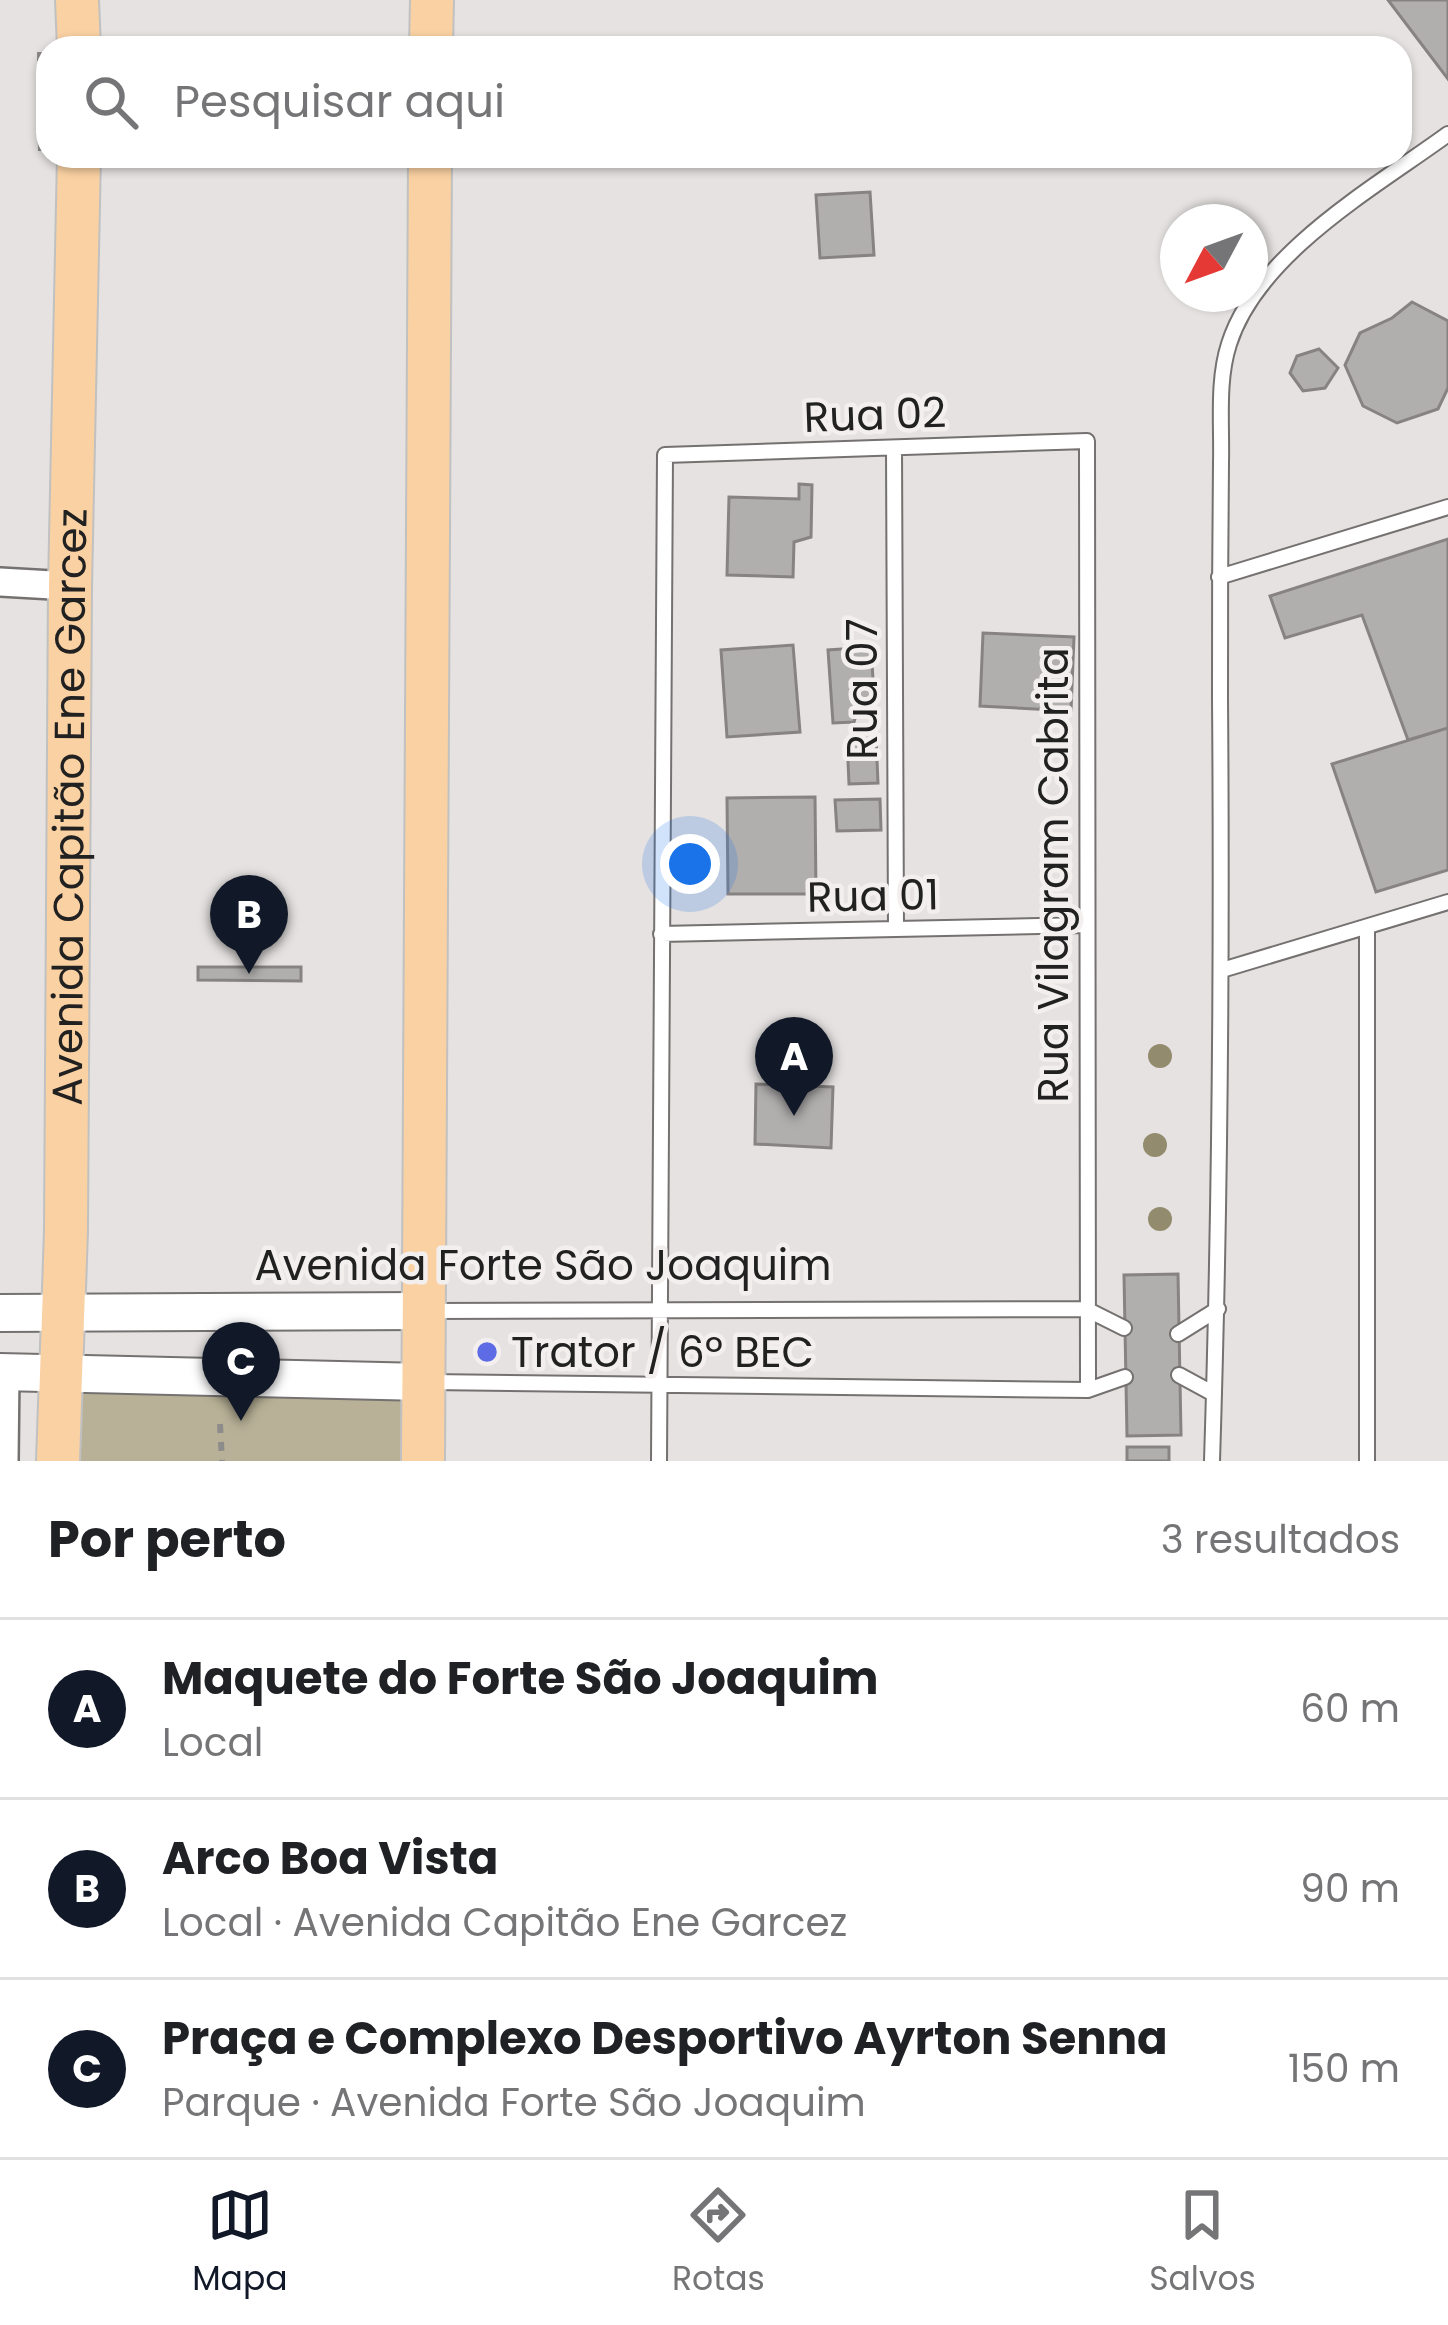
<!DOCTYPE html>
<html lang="pt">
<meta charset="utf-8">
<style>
:root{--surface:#fff;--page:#f2f2f2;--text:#202124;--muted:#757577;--line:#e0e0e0;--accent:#111827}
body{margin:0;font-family:Poppins,sans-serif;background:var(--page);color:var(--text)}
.compass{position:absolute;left:1160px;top:204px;width:108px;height:108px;border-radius:50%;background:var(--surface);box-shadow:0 3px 9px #0004;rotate:229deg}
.you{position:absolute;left:690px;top:864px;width:42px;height:42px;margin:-30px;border:9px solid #fff;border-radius:50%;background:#1a73e8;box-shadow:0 0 0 18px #1a73e833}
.badge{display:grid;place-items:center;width:78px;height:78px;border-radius:50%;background:var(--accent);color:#fff;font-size:39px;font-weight:700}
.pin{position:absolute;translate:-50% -99px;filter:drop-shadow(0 3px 6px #0008)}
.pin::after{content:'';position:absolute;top:63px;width:42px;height:36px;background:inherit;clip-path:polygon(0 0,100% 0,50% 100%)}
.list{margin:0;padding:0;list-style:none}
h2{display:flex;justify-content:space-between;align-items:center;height:156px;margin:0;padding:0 48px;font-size:51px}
h2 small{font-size:39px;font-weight:400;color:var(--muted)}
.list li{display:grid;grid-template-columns:78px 1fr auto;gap:36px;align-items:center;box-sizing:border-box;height:180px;padding:0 48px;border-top:3px solid var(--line)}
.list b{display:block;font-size:45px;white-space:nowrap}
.list p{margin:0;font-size:39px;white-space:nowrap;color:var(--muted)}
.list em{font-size:39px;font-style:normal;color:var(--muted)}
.icon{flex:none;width:66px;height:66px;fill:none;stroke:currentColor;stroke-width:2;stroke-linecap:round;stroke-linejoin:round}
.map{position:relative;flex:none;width:1448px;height:1461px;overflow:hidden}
.search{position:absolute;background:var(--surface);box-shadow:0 3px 9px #0004;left:36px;right:36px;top:36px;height:132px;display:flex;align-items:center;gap:30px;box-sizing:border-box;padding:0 42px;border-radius:36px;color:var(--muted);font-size:45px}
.sheet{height:696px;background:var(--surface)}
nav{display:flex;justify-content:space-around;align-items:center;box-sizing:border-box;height:168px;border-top:3px solid var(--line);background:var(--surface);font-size:33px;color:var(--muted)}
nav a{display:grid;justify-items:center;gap:6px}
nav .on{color:var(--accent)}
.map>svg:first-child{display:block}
.green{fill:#b8b197}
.building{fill:#b1aeae;stroke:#878383;stroke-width:3}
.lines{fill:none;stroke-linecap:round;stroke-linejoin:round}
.lane-casing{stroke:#747170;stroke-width:18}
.street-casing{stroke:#747170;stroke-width:32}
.secondary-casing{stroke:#747170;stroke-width:40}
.primary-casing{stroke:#c1c1c1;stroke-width:46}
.path{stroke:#8e8c8b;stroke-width:6;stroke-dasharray:9 9;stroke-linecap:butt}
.lane{stroke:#fff;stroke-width:14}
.street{stroke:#fff;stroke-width:27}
.secondary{stroke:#fff;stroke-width:36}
.primary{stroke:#fad1a2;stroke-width:42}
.tree{fill:#938b6d}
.poi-dot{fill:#5d6ce4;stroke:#f3efee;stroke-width:4.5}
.labels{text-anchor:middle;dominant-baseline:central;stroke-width:9;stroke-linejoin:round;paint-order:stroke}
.street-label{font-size:42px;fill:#222121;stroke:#f3efee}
.poi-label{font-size:42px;fill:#222121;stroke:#f3efee;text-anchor:start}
</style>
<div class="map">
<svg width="1448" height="1461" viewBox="0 0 1448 1461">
<rect width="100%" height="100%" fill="#e5e2e1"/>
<path class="green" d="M59 1374 424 1382 423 1461H58Z"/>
<path class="building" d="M1388 0H1448V79Z
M870 192 874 255 820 258 816 195Z
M1412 302 1448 321V388L1438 409 1397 423 1363 406 1345 365 1360 333 1392 318Z
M1319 349 1338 368 1325 388 1303 391 1290 373 1297 356Z
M799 484 812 485 811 537 794 542 793 577 727 575 729 497 799 499Z
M1448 539V728L1408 740 1362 615 1285 638 1270 596Z
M983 633 1074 637 1071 711 980 706Z
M793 645 800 732 727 737 721 650Z
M871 647 875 711 857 712 854 722 833 723 828 650Z
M1448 728V870L1376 892 1332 764Z
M876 738 878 783 849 784 847 739Z
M815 797 816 894H728L727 798Z
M880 799 881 830 837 831 835 800Z
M198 967H301V981L198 980Z
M756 1084 833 1087 831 1148 755 1144Z
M1178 1274 1181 1435 1127 1436 1124 1275Z
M1127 1447H1169V1461H1127Z"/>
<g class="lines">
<g class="lane-casing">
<path id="lane" d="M894 448 896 929
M1219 577 1448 507
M661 934 1086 925
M1222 970 1448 902
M431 1311 1086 1309 1124 1328
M1178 1334 1218 1309
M1179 1375 1214 1394
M429 1382 1088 1390 1125 1377
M659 1461 665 455 1087 441 1088 1390
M1212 1461C1220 1207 1222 953 1220 698 1220 619 1220 541 1221 462 1222 424 1217 381 1229 344 1258 253 1374 188 1448 134
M1367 1461V927"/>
</g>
<g class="street-casing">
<path id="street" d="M0 582 70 586
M4 1461 5 1372"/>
</g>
<g class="secondary-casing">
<path id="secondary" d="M0 1313 423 1311
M0 1372 424 1382"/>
</g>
<g class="primary-casing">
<g id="primary">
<path d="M77 0 79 48"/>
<path d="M431 48 432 0"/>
<path id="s1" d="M58 1461 66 1231 70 586 79 156"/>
<path d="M423 1461 430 156"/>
</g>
</g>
<path class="path" d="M40 52 41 152
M220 1424 222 1461"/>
<use href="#lane" class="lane"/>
<use href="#street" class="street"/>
<use href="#secondary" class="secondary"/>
<use href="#primary" class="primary"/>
</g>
<g class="tree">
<circle cx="1160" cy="1056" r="12"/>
<circle cx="1155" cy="1145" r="12"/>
<circle cx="1160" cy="1219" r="12"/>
</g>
<circle class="poi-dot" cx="487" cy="1352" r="12"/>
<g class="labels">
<g class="street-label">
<text transform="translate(875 415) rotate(-2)">Rua 02</text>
<text transform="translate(862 689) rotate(-90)">Rua 07</text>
<text stroke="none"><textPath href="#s1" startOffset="654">Avenida Capitão Ene Garcez</textPath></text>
<text transform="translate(1053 875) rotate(-90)">Rua Vilagram Cabrita</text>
<text transform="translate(873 896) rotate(-1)">Rua 01</text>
<text x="543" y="1265">Avenida Forte São Joaquim</text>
</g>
<g class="poi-label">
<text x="511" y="1352">Trator / 6º BEC</text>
</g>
</g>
</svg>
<svg class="compass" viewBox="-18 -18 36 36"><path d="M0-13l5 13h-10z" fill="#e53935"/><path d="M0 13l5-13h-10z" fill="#757577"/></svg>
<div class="you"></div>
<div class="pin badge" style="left:794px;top:1116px">A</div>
<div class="pin badge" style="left:249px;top:974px">B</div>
<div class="pin badge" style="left:241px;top:1421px">C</div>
<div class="search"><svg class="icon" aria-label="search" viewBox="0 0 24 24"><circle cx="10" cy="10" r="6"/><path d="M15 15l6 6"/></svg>Pesquisar aqui</div>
</div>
<section class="sheet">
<h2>Por perto<small>3 resultados</small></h2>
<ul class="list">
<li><span class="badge">A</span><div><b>Maquete do Forte São Joaquim</b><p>Local</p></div><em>60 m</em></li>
<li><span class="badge">B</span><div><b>Arco Boa Vista</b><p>Local · Avenida Capitão Ene Garcez</p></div><em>90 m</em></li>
<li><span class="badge">C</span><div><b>Praça e Complexo Desportivo Ayrton Senna</b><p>Parque · Avenida Forte São Joaquim</p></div><em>150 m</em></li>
</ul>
</section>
<nav>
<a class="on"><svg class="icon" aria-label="map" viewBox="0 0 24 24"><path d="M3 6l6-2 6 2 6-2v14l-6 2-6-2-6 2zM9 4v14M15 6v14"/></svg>Mapa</a>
<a><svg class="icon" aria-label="directions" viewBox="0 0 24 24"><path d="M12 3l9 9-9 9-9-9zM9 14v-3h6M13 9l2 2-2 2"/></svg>Rotas</a>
<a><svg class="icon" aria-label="saved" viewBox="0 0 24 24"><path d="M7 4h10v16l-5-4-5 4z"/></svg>Salvos</a>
</nav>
